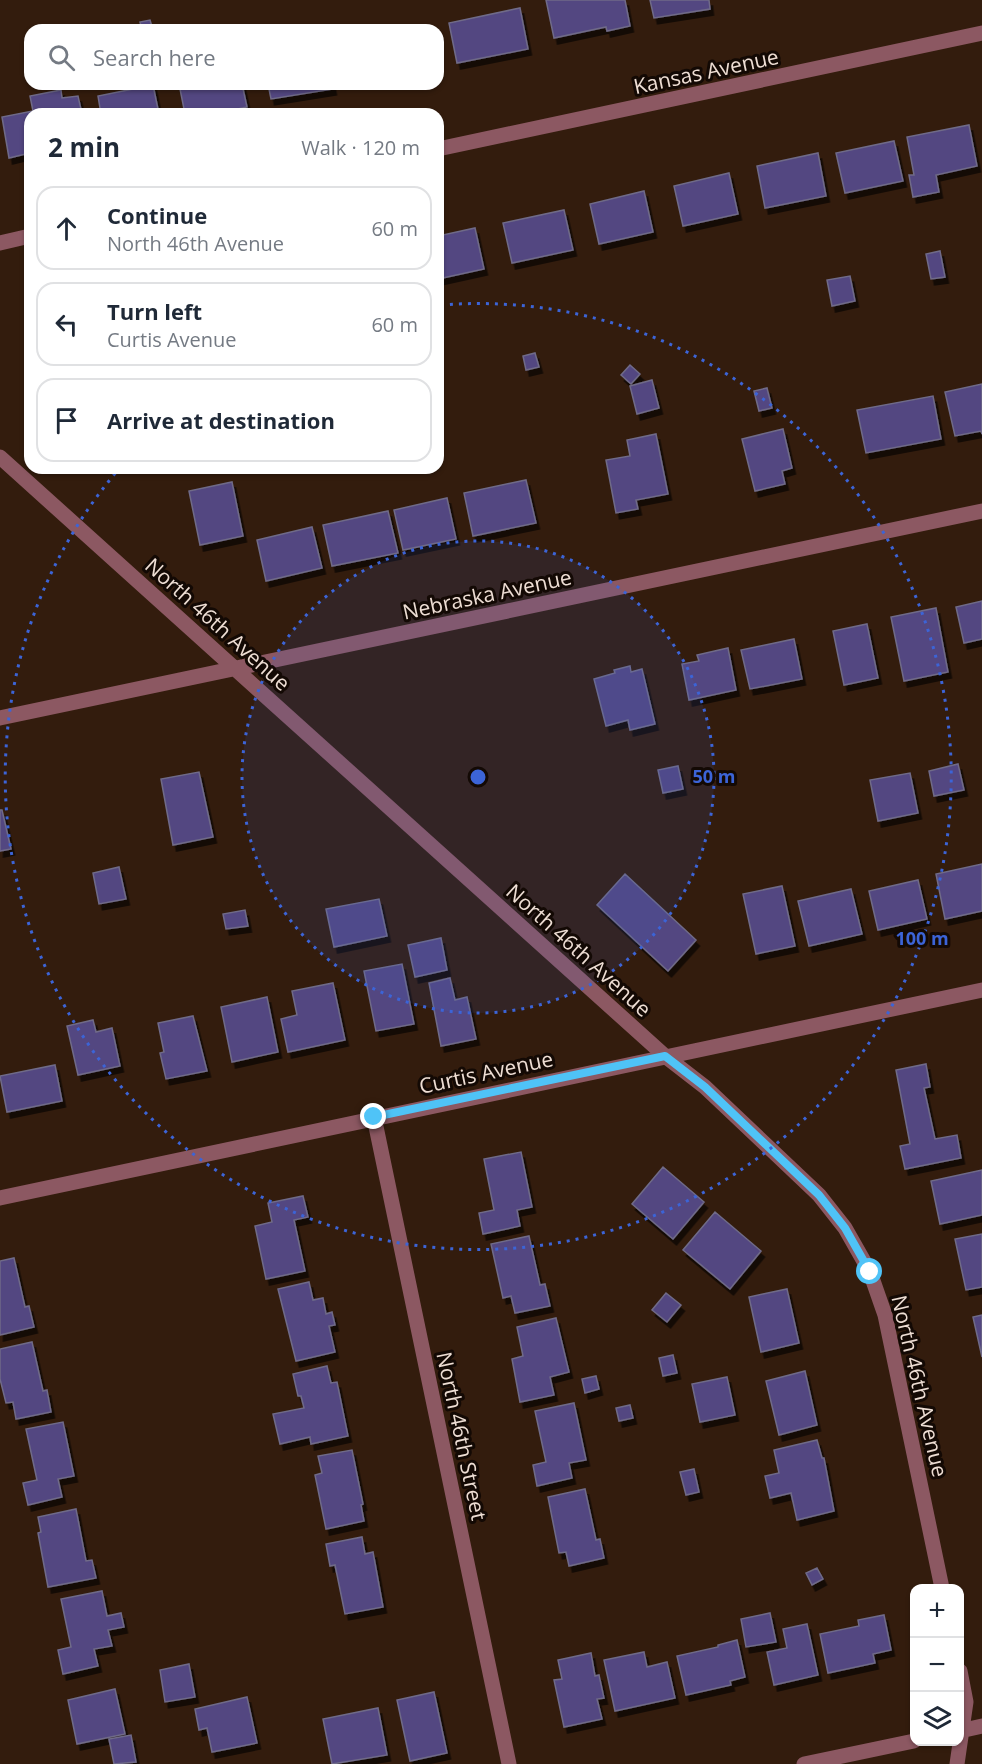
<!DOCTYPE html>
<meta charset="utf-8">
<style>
:root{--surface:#fff;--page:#f6f6f7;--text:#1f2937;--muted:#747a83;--line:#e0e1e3}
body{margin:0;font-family:"Open Sans",sans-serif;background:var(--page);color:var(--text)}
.controls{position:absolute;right:18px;bottom:18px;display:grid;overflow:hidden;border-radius:12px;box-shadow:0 2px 4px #0004}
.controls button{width:54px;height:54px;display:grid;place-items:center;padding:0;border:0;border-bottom:2px solid var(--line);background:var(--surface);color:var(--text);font:30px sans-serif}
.stop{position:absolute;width:18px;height:18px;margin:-14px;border:4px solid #4fc3f7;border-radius:50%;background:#fff}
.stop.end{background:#4fc3f7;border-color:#fff;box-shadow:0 2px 6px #0008}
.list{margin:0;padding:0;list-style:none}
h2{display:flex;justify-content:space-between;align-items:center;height:78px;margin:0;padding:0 24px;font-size:26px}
h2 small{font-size:20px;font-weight:400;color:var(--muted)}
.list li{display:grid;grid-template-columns:39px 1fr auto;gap:18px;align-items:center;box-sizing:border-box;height:84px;margin:0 12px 12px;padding:0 12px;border:2px solid var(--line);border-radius:18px}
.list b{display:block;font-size:22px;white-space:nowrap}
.list p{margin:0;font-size:20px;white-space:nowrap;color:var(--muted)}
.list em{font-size:20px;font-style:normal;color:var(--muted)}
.icon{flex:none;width:33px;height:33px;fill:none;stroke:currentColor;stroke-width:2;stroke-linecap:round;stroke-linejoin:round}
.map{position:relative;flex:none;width:982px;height:1764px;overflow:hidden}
.search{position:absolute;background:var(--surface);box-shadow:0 2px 4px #0004;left:24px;top:24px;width:420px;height:66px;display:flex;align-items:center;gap:15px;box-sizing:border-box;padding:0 21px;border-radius:18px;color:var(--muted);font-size:22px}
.panel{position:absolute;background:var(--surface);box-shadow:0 2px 4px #0004;left:24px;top:108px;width:420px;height:366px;border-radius:18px}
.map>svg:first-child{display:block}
.building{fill:#534781;stroke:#6f6b88;stroke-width:1.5;filter:url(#shadow)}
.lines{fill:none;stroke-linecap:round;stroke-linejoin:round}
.minor{stroke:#8c5862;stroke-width:15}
.tertiary{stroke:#8c5862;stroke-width:15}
.route{stroke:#4fc3f7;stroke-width:8}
.ring{fill:none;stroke:#3c64d7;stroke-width:3;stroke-dasharray:3 6}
.labels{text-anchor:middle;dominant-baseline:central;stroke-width:6;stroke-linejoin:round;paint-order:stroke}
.street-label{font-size:21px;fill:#eeded4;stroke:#130904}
.centre{fill:#3c64d7;stroke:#130904;stroke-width:3}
.ring-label{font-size:18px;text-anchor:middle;font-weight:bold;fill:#3c64d7;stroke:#130904;stroke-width:6;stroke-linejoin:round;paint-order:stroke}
</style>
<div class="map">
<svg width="982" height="1764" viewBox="0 0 982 1764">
<defs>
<filter id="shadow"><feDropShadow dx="3.5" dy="6" stdDeviation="0" flood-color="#0009"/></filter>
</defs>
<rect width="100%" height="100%" fill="#331c0d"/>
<path class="building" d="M546 0H625L630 26 607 31 606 27 554 38Z
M650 0H709L710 9 654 18Z
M520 8 528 49 457 63 449 23Z
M150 20 153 30H142L140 22Z
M179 84H242L247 107 214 114H185Z
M268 84H332L333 89 271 99Z
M153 85 159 114H101L98 96Z
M61 90 62 98 78 96 82 114H30V153L9 158 2 117 33 111 30 96Z
M969 125 977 166 936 175 939 192 913 197 909 175H914L907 137Z
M894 141 903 181 845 193 836 153Z
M818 153 826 196 765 208 757 166Z
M729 173 738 214 683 226 674 186Z
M644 191 653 232 599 244 590 204Z
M564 210 573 250 512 263 503 223Z
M475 228 484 269 438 279V236Z
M940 251 945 277 931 279 926 254Z
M850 276 855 301 832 306 827 280Z
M535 353 539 367 526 370 523 356Z
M630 365 640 374 631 384 621 375Z
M652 380 659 408 637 414 630 386Z
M982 384V434L981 431 955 436 945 392Z
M767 388 772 408 759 411 754 391Z
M933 396 941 439 866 453 857 410Z
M783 429 792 468 782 471 785 484 755 491 742 439Z
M656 434 668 494 636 500 638 509 616 513 606 460 630 456 627 440Z
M526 480 536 523 473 536 464 493Z
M232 482 243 536 200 545 189 491Z
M447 498 456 539 403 550 394 510Z
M388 511 398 553 332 566 323 525Z
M312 527 322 568 266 581 257 540Z
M982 601V639L964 643 956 607Z
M936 608 948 672 904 681 891 617Z
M867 624 878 678 844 685 833 631Z
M794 639 802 679 750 689 741 650Z
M728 648 736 690 689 700 682 664 699 661 697 655Z
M630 666 631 672 642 669 655 724 630 730 628 720 606 726 594 679 615 673 614 670Z
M958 764 964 790 934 796 929 771Z
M678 766 683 789 663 793 658 770Z
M199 772 213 837 173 845 161 779Z
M910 773 918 813 878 821 870 780Z
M0 810H2L11 849 0 851Z
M982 864V911L945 919 936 874Z
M119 867 126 899 99 904 93 873Z
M625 874 696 940 668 971 597 905Z
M918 880 927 919 878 930 869 891Z
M782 886 795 946 756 954 743 894Z
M851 889 862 934 809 946 798 901Z
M379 899 387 936 334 947 326 909Z
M245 910 248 926 226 929 223 914Z
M441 938 447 970 415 977 408 945Z
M402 964 414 1024 376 1031 364 971Z
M450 978 455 1000 467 997 476 1039 441 1046 429 983Z
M333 983 345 1040 288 1052 281 1019 297 1015 292 991Z
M267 997 278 1052 232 1062 221 1007Z
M193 1016 207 1071 166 1079 160 1053 164 1052 158 1023Z
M93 1020 96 1032 112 1028 120 1066 78 1075 67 1026Z
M926 1064 930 1087 924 1088 935 1139 957 1135 961 1158 905 1169 900 1146 910 1144 896 1070Z
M55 1065 62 1101 7 1112 0 1076Z
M521 1152 532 1207 517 1210 520 1226 483 1234 479 1213 494 1210 484 1159Z
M663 1167 704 1202 673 1239 632 1204Z
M982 1170V1215L940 1224 931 1181Z
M303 1196 308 1217 294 1220 305 1271 266 1279 255 1226 272 1222 268 1203Z
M715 1212 761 1251 730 1289 683 1250Z
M982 1234V1287L966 1290 955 1239Z
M529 1236 540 1285 545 1284 550 1306 515 1313 511 1296 503 1298 491 1244Z
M14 1258 25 1307 29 1306 34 1327 0 1335V1261Z
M309 1282 313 1300 323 1298 326 1314 332 1312 335 1325 329 1326 335 1352 296 1361 278 1289Z
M787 1289 799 1343 761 1352 749 1297Z
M666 1293 681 1305 667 1322 652 1310Z
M982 1315V1357L973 1317Z
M556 1318 569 1372 550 1377 554 1395 520 1402 512 1359 523 1356 517 1327Z
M32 1342 43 1391 47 1390 51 1412 16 1419 13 1402 6 1403 0 1379V1349Z
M673 1355 677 1373 663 1376 659 1358Z
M327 1366 331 1383 337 1382 348 1436 311 1444 310 1437 280 1444 273 1414 304 1408 301 1396H298L293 1374Z
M805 1371 817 1425 779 1435 766 1381Z
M596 1376 599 1389 585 1393 582 1379Z
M727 1377 735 1415 700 1422 692 1384Z
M574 1403 586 1460 569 1463 572 1478 537 1486 533 1465 546 1462 535 1411Z
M630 1405 633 1418 619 1421 616 1408Z
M63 1422 74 1476 58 1479 62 1497 28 1505 23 1483 37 1480 26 1429Z
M817 1440 822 1458H824L834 1511 797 1520 791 1493 770 1498 765 1476 779 1473 774 1450Z
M352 1450 363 1504 361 1505 364 1521 326 1529 315 1475 322 1473 318 1456Z
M694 1469 699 1492 686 1495 680 1472Z
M585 1489 596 1540 600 1539 604 1558 569 1566 566 1552 559 1553 548 1497Z
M76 1509 86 1561 92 1560 96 1578 48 1587 38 1533 41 1532 38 1517Z
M362 1537 365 1554 373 1552 383 1607 345 1614 335 1565 330 1566 326 1544Z
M817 1568 823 1579 812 1585 806 1573Z
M102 1591 107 1616 121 1613 124 1627 108 1630 112 1646 94 1649 98 1666 63 1674 58 1650 71 1647 61 1599Z
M770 1613 776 1642 746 1647 741 1619Z
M884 1615 891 1650 873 1654 875 1663 828 1673 820 1634 859 1626 858 1620Z
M807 1624 818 1675 774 1685 767 1652 787 1648 783 1629Z
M737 1640 745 1677 730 1681 731 1685 686 1695 677 1656 718 1647V1645Z
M644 1652 647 1667 667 1662 675 1698 615 1711 604 1660Z
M591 1653 595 1676 599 1675 604 1698 597 1699 602 1719 564 1727 554 1680 562 1679 558 1660Z
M189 1664 195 1697 165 1702 160 1670Z
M115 1689 125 1734 77 1744 68 1700Z
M434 1692 447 1753 410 1761 397 1700Z
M247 1697 257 1743 212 1752 207 1728 199 1730 195 1709Z
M378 1708 387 1755 332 1764 323 1719Z
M131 1735 136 1762 114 1764 109 1739Z"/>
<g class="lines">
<path class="minor" d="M438 149 982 33
M0 243 30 236
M0 457 665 1056 705 1087 819 1195 845 1228 870 1272 885 1315 942 1588
M0 718 982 511
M374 1117 509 1764
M960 1731 982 1726
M804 1764 914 1741
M957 1764 966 1702 960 1671"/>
<path class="tertiary" d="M0 1198 982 990"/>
</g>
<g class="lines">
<path class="route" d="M374 1117 665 1056 705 1087 819 1195 845 1228 870 1272"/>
</g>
<circle cx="478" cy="777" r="236" fill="#3c64d7" fill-opacity=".12"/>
<g class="ring">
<circle cx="478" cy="777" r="236"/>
<path d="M441 305A473 473 0 1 1 118 470"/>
</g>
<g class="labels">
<g class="street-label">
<text transform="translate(706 71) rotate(-12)">Kansas Avenue</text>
<text transform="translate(487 594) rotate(-12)">Nebraska Avenue</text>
<text transform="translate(218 624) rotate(42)">North 46th Avenue</text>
<text transform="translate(579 950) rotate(42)">North 46th Avenue</text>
<text transform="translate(486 1072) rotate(-12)">Curtis Avenue</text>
<text transform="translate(920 1386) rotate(77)">North 46th Avenue</text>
<text transform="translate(462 1436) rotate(78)">North 46th Street</text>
</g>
</g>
<circle cx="478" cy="777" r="9" class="centre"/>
<g class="ring-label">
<text x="714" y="783">50 m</text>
<text x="922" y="945">100 m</text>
</g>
</svg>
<div class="controls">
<button>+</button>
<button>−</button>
<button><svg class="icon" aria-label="layers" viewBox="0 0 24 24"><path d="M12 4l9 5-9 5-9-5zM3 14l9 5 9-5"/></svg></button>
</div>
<div class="stop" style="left:870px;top:1272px"></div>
<div class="stop end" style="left:374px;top:1117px"></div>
<div class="search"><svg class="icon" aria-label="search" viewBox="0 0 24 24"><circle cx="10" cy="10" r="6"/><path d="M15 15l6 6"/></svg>Search here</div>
<section class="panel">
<h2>2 min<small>Walk · 120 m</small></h2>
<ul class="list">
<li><svg class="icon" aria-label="ahead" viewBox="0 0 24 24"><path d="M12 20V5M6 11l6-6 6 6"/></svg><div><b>Continue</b><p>North 46th Avenue</p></div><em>60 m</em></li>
<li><svg class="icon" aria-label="left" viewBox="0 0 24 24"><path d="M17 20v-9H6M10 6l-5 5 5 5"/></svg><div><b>Turn left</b><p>Curtis Avenue</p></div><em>60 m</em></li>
<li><svg class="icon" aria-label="arrive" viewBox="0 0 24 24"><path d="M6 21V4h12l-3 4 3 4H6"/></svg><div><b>Arrive at destination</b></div></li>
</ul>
</section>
</div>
